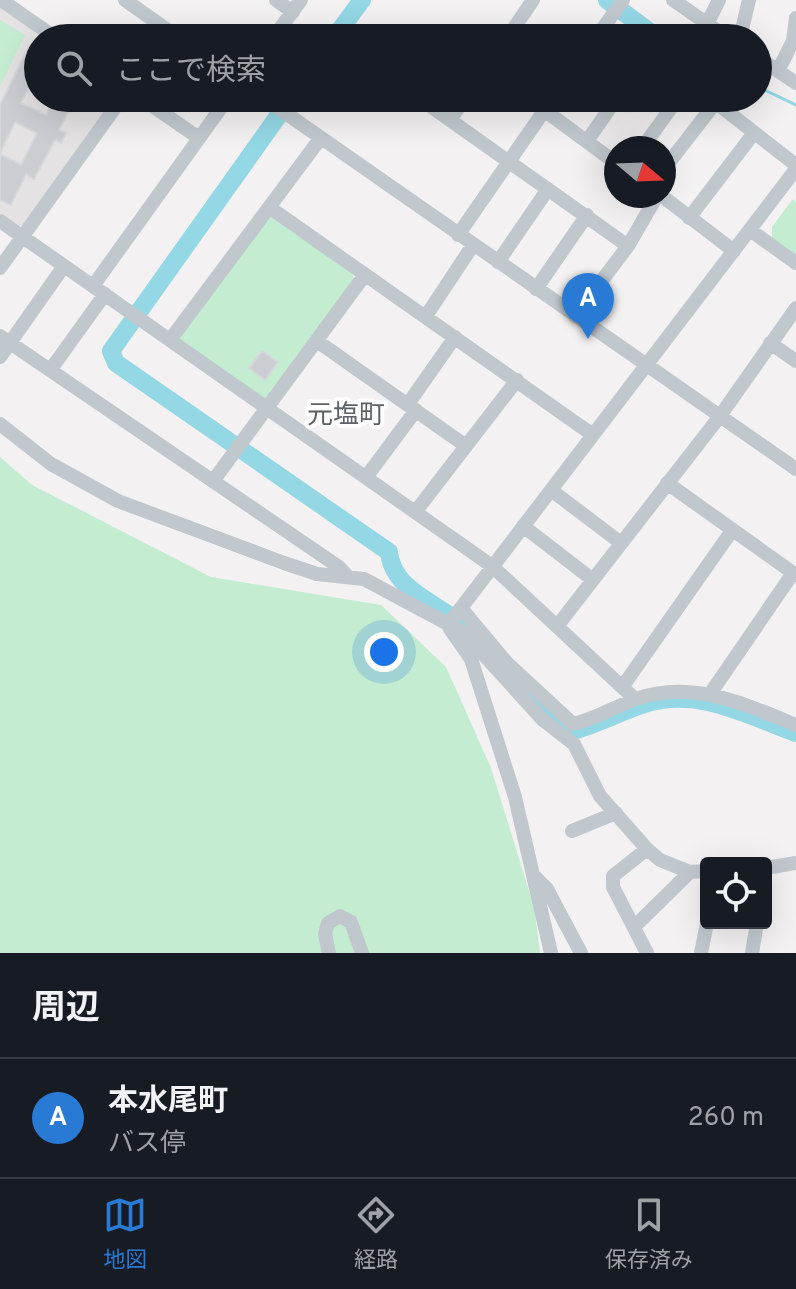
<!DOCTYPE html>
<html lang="ja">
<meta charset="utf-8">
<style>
:root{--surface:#171b24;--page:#242831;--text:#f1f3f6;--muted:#9ea1a6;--line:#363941;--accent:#297ad4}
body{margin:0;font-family:Overpass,"Noto Sans JP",sans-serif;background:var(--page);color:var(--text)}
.controls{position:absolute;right:24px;bottom:24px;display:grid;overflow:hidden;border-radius:8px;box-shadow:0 8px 32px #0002}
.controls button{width:72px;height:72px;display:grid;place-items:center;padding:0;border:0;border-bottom:2px solid var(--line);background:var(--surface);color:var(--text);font:40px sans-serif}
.compass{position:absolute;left:604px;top:136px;width:72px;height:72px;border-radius:50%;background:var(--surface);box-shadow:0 8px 32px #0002;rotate:109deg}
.you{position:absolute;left:384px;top:652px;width:28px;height:28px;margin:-20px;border:6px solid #fff;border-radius:50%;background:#1a73e8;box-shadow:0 0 0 12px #1a73e833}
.badge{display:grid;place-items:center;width:52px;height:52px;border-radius:50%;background:var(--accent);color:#fff;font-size:26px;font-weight:700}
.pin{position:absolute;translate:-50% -66px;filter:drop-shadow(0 2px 4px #0008)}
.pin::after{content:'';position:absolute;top:42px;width:28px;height:24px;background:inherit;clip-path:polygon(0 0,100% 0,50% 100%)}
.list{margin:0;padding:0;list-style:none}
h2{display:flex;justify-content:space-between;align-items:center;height:104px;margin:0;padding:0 32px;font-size:34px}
h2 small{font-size:26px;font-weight:400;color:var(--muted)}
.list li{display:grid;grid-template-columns:52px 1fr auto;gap:24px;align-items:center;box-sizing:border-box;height:120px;padding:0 32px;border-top:2px solid var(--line)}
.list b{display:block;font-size:30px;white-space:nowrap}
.list p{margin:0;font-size:26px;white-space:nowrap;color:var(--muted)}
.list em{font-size:26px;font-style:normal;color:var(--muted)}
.icon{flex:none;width:44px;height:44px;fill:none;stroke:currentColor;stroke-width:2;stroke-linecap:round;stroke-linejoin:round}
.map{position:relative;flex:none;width:796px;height:953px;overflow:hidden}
.search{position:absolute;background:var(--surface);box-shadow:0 8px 32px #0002;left:24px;right:24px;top:24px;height:88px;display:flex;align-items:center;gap:20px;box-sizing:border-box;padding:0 28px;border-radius:44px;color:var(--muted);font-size:30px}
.sheet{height:224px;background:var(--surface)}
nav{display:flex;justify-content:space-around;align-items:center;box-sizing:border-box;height:112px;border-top:2px solid var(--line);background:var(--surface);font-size:22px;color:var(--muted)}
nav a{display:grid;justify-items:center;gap:4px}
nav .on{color:var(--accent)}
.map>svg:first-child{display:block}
.education{fill:#e4e2e2}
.green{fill:#c3ecd1}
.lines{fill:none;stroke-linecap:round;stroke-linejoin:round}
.stream{stroke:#94d7e5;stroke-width:3}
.river{stroke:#94d7e5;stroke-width:18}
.building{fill:#cbcdd2;stroke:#d5d7db;stroke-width:2}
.minor{stroke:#c0c8ce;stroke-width:14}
.labels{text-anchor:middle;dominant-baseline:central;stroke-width:8;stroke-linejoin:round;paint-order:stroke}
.quarter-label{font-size:26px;fill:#5d6165;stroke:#fff}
</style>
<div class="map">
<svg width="796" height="953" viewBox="0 0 796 953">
<rect width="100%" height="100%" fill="#f3f1f1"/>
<path class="education" d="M0 5 47 38H38V98H116L26 224 19 226 0 213Z"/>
<path class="green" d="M0 20 25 35 0 86Z
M793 199 796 203V255L772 239V227Z
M271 215 352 273 354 280 265 399 179 340 264 217Z
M0 457 32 485 211 577 381 605 446 667 491 768 534 907 540 953H0Z"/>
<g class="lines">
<path class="stream" d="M708 37V38
M758 87 796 105"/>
<path class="river" d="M607 0 658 38
M334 38 362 0
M291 98 111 351 116 363 389 552C393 593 443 604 466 629
M527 695 573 731C598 724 622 711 648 703 699 688 749 716 796 733"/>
</g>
<path class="building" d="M29 46 38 50V69L21 103 46 115 54 98H75L59 130 66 133 61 143 55 140 34 179 26 174 11 205 0 200V154L21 165 37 133 15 122 0 153V105Z
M262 351 278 362 265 380 249 368Z"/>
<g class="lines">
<path class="minor" d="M1 0 56 38
M125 0 179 38
M276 0 293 12
M673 0 728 38
M706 26 719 0
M273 38 301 0
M507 38 533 0
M596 38 623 0
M740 38 749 0
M758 57 778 71 793 41 796 18
M778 71 796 83
M141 98 199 138
M264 98 796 469
M419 98 450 120
M465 98 450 120 628 246
M710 98 796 165
M544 110 616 163
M587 141 617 98
M642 148 674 104 685 98
M664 169 716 102
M662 196 734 251
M269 207 593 435
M689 218 754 133
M0 221 492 566 635 699
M750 230 796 263
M458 235 553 98
M498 262 548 189
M0 268 122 98
M93 286 228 98
M536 289 587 215
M426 316 473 245
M575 316 628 246 657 196
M0 336 339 567 347 576
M170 340 320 139
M317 341 466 446
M770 343 796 361
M0 357 64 266
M51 369 105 294
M408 404 455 337
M0 424 51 464 118 501 284 563 317 574 364 579 463 632 543 720 574 744 600 796 647 849 660 860 690 872 706 871
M367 476 416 410
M213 481 364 276
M667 483 796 575
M551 490 621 543
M416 511 517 380
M523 526 593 580
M461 608 507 663 573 724C596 719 614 707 636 699 691 679 745 704 796 725
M448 625 796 169
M558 625 720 416 796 308
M450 629 471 659 515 797 551 953
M623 686 731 532
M710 694 793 573
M572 831 616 813
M766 868 796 863
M535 877 547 889 581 953
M634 927 690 872
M329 953 325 934 328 923 340 916 351 922 362 953
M647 953 613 887V876L647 849
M701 953 707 923
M752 953 757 923"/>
</g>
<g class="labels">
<g class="quarter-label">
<text x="346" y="416">元塩町</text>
</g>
</g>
</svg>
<div class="controls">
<button><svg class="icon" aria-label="locate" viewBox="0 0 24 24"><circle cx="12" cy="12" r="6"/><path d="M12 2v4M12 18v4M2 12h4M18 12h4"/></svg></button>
</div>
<svg class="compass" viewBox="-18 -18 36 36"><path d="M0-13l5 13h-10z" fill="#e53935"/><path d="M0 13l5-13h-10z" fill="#9ea1a6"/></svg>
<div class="you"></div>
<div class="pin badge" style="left:588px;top:339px">A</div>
<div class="search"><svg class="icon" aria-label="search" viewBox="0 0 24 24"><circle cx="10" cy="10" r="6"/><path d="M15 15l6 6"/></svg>ここで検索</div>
</div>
<section class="sheet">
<h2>周辺<small></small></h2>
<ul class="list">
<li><span class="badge">A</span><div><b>本水尾町</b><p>バス停</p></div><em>260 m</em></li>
</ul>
</section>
<nav>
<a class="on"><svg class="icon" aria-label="map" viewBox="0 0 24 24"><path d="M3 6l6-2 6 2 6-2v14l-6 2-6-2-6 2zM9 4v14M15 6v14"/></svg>地図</a>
<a><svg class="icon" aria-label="directions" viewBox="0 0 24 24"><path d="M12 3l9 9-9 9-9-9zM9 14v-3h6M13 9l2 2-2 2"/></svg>経路</a>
<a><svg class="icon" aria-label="saved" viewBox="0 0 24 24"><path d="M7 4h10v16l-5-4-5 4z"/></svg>保存済み</a>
</nav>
